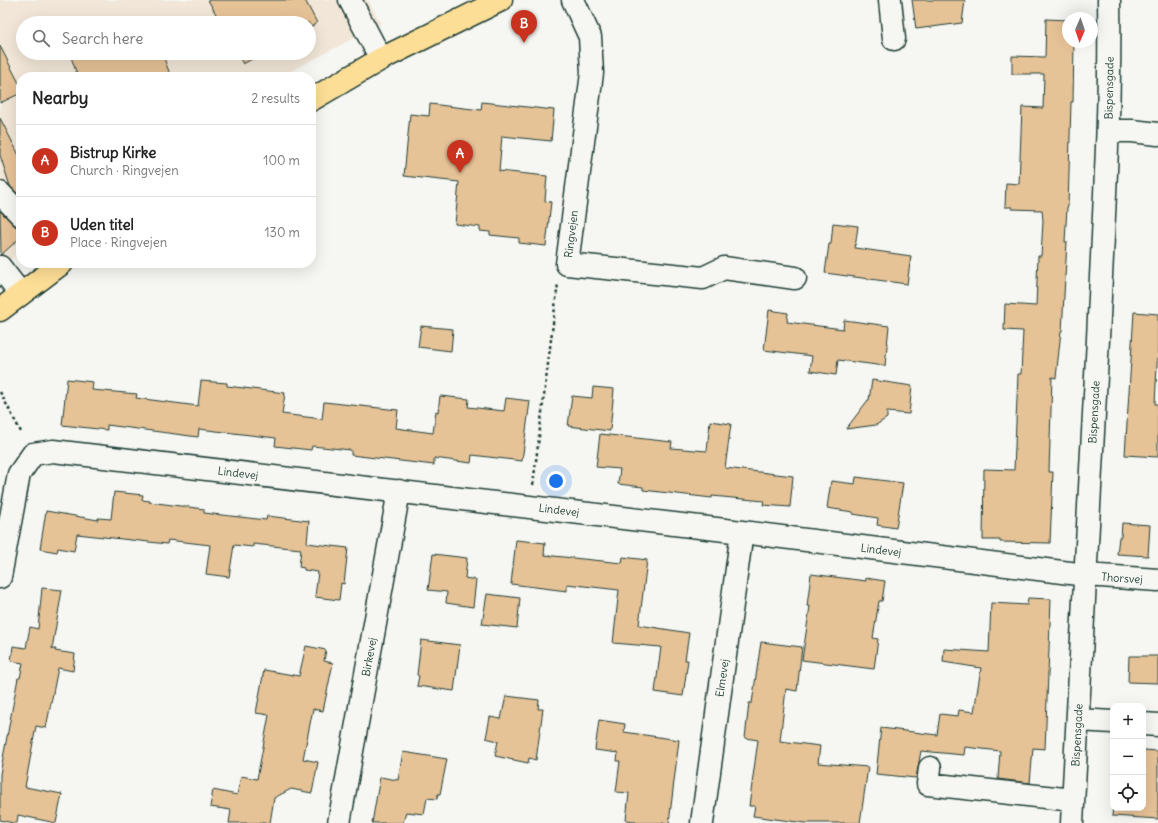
<!DOCTYPE html>
<meta charset="utf-8">
<style>
:root{--surface:#fff;--page:#f6f6f6;--text:#222;--muted:#767676;--line:#e0e0e0;--accent:#c8321e}
body{margin:0;font-family:Delius,sans-serif;background:var(--page);color:var(--text)}
.controls{position:absolute;right:12px;bottom:12px;display:grid;overflow:hidden;border-radius:8px;box-shadow:0 4px 16px #0002}
.controls button{width:36px;height:36px;display:grid;place-items:center;padding:0;border:0;border-bottom:1px solid var(--line);background:var(--surface);color:var(--text);font:20px sans-serif}
.compass{position:absolute;left:1062px;top:12px;width:36px;height:36px;border-radius:50%;background:var(--surface);box-shadow:0 4px 16px #0002;rotate:182deg}
.you{position:absolute;left:556px;top:481px;width:14px;height:14px;margin:-10px;border:3px solid #fff;border-radius:50%;background:#1a73e8;box-shadow:0 0 0 6px #1a73e833}
.badge{display:grid;place-items:center;width:26px;height:26px;border-radius:50%;background:var(--accent);color:#fff;font-size:13px;font-weight:700}
.pin{position:absolute;translate:-50% -33px;filter:drop-shadow(0 1px 2px #0008)}
.pin::after{content:'';position:absolute;top:21px;width:14px;height:12px;background:inherit;clip-path:polygon(0 0,100% 0,50% 100%)}
.list{margin:0;padding:0;list-style:none}
h2{display:flex;justify-content:space-between;align-items:center;height:52px;margin:0;padding:0 16px;font-size:17px}
h2 small{font-size:13px;font-weight:400;color:var(--muted)}
.list li{display:grid;grid-template-columns:26px 1fr auto;gap:12px;align-items:center;box-sizing:border-box;height:72px;padding:0 16px;border-top:1px solid var(--line)}
.list b{display:block;font-size:15px;white-space:nowrap}
.list p{margin:0;font-size:13px;white-space:nowrap;color:var(--muted)}
.list em{font-size:13px;font-style:normal;color:var(--muted)}
.icon{flex:none;width:22px;height:22px;fill:none;stroke:currentColor;stroke-width:2;stroke-linecap:round;stroke-linejoin:round}
.map{position:relative;flex:none;width:1158px;height:823px;overflow:hidden}
.search{position:absolute;background:var(--surface);box-shadow:0 4px 16px #0002;left:16px;top:16px;width:300px;height:44px;display:flex;align-items:center;gap:10px;box-sizing:border-box;padding:0 14px;border-radius:22px;color:var(--muted);font-size:15px}
.panel{position:absolute;background:var(--surface);box-shadow:0 4px 16px #0002;left:16px;top:72px;width:300px;height:196px;border-radius:16px}
.map>svg:first-child{display:block}
.built{fill:#f1e6d7;fill-rule:evenodd}
.building{fill:#e6c297;stroke:#1f3d34}
.lines{fill:none;stroke-linecap:round;stroke-linejoin:round}
.minor-casing{stroke:#1f3d34;stroke-width:25}
.major-casing{stroke:#1f3d34;stroke-width:25}
.path{stroke:#1f3d34;stroke-width:2.5;stroke-dasharray:3 3;stroke-linecap:butt}
.minor{stroke:#f6f6f2;stroke-width:22}
.major{stroke:#fdde96;stroke-width:22}
.labels{text-anchor:middle;dominant-baseline:central;stroke-width:3;stroke-linejoin:round;paint-order:stroke}
.street-label{font-size:11px;fill:#1f3d34;stroke:#f6f6f2}
</style>
<div class="map">
<svg width="1158" height="823" viewBox="0 0 1158 823">
<rect width="100%" height="100%" fill="#f6f6f2"/>
<filter id="ink" filterUnits="userSpaceOnUse"><feTurbulence type="fractalNoise" baseFrequency=".025" numOctaves="2"/><feDisplacementMap in="SourceGraphic" scale="8" xChannelSelector="R" yChannelSelector="G"/><feConvolveMatrix kernelMatrix="1 2 1 2 8 2 1 2 1" color-interpolation-filters="sRGB"/></filter>
<g filter="url(#ink)">
<path class="built" d="M0 0H368L381 24 279 77H21V252L0 268ZM23 23H309V53H23Z"/>
<path class="building" d="M208 0H305L317 23 309 28V23H221Z
M912 0H965L962 23 916 29Z
M1046 19 1068 20V42H1074L1073 102H1071L1068 207H1067L1065 242H1067L1062 331H1061L1056 378 1052 377 1049 472H1053L1050 543 1000 542V540H983L984 469 1014 470 1018 374H1021L1023 331 1004 330 1005 304 1036 306 1038 256H1041L1043 221 1042 210 1012 209V207H1005L1006 183 1019 184 1022 107 1043 108 1044 74H1012V56L1045 57Z
M0 46 21 87V93L0 103Z
M80 53H162L171 77H78L71 57Z
M237 53H263L243 64Z
M482 102 554 110 551 141 502 136 499 171 547 176 545 201 551 202 546 246 519 243V238L490 235V232L480 231V227L455 224 459 182 404 176 410 114 429 116 430 104 481 110Z
M0 118 21 159V197L10 186 0 155Z
M0 211 21 232V237L1 255Z
M833 223 858 226 855 248 911 256 907 284 825 273 829 244H831Z
M769 310 788 313 787 322 843 329 844 320 889 326 885 366 838 360 836 375 810 371 812 356 764 350Z
M1134 312 1158 314V346L1155 404H1158V457L1125 455Z
M421 326 453 329 451 351 418 347Z
M67 379 93 382 92 390 137 394 136 398 198 406 201 381 227 383V386L285 393 282 414 322 419 324 402 398 410 396 428 433 433 436 411 438 412 440 396 469 399 468 407 504 411 506 398 530 401 522 461 472 455 471 463 434 458V465L351 455V450L312 446 311 450 275 446 276 438 199 429 198 437 107 425V430L62 425Z
M872 380 912 386 909 414 887 412V418L876 425 846 429 868 400H869Z
M593 387 614 389 610 431 568 426 572 396 592 398Z
M710 421 731 424 725 468 793 476 790 507 763 505 764 501 712 496V498L643 490V487L618 484 620 469 596 467 600 434 672 442 671 448 707 451Z
M856 477 903 483 896 528 877 525 878 518 853 514V512L827 508 831 481 855 484Z
M114 492 143 495 142 500 150 501 149 502 204 509V513L266 520 267 516 309 521 307 543 348 548 344 584 341 583 339 600 315 597 318 572 304 570V568L299 567 301 549 253 544V547L234 545 229 577 206 574 210 545 168 540 167 544 77 534 74 551 58 548 57 552 40 549 46 511 98 520V518L111 519Z
M1122 523 1150 525 1148 556 1117 554 1119 537H1121Z
M516 540 545 543 544 555 622 563 623 557 647 560 639 625 689 633 685 660H688L683 696 655 692 661 647 613 643 619 590 567 584V591L511 584Z
M433 554 467 558 465 578 476 580 473 607 446 603 447 592 428 590Z
M811 574 866 581V578L885 581 882 601H879L873 638 878 639 874 669 802 660 810 606H807Z
M42 588 62 590 52 649H56L55 651 75 654 73 671 58 668 46 728 36 726 25 787 62 794 56 823 18 815 17 823H13L0 820V774L18 678H20L23 663 11 661 13 646 26 648 30 627 38 629Z
M487 594 520 598 517 628 482 624Z
M1028 598 1051 599 1045 749 1033 748 1030 783 998 779 1000 751 965 747 964 755 921 751 916 778 876 774 881 728 937 735 940 714 958 716 959 710 974 712 981 668 943 662 944 649 989 652 991 603 1027 605Z
M421 640 460 645 454 691 417 686 419 676 417 675Z
M761 642 802 647 797 691 786 689 780 741 820 746 818 763 868 767 860 823H805L753 816 755 806H749L758 740 745 738 749 703H752Z
M306 646 326 650 324 661 333 663 323 711 313 709 303 759 318 762 312 793 291 789 274 798 270 823H229L231 810 210 807 213 790 237 795 241 776 257 779 269 715 256 713 264 670 299 676Z
M1129 656H1158V683L1128 682Z
M506 696 539 700 538 709H543L536 760 529 758 528 763 495 756 498 741 486 738 490 717 501 719Z
M599 720 625 724 624 732 679 740 669 823H635V821L626 820 629 793 616 792 620 761H617L618 753 595 750Z
M1143 750 1158 751V819L1112 816 1113 806V808H1143Z
M403 752 447 759 440 794H438L437 799 427 798 424 814 406 812 403 823H372L380 777 398 780Z"/>
<g class="lines">
<g class="minor-casing">
<path id="minor" d="M350 0 381 59
M573 0 590 37 592 73 567 264 703 278 724 268 795 278
M890 0 894 39
M1108 131H1132L1158 134
M0 193 21 215
M0 267 21 294
M0 577 19 474 33 454 53 451 742 532 1086 575 1158 580
M1078 720 1113 722
M1143 724 1158 725
M930 768 928 784 1073 800
M339 823 399 491
M702 823 742 532
M1072 823C1081 662 1090 501 1098 339 1103 226 1111 113 1109 0"/>
</g>
<g class="major-casing">
<path id="major" d="M311 100 381 59 501 0
M0 310 62 263"/>
</g>
<path class="path" d="M0 392 22 434
M533 485 558 283"/>
<use href="#minor" class="minor"/>
<use href="#major" class="major"/>
</g>
</g>
<g class="labels">
<g class="street-label">
<text transform="translate(1109 88) rotate(-89)">Bispensgade</text>
<text transform="translate(571 234) rotate(-83)">Ringvejen</text>
<text transform="translate(1094 412) rotate(-87)">Bispensgade</text>
<text transform="translate(238 473) rotate(7)">Lindevej</text>
<text transform="translate(559 510) rotate(7)">Lindevej</text>
<text transform="translate(881 550) rotate(7)">Lindevej</text>
<text transform="translate(1122 578) rotate(4)">Thorsvej</text>
<text transform="translate(369 657) rotate(-80)">Birkevej</text>
<text transform="translate(722 678) rotate(-82)">Elmevej</text>
<text transform="translate(1077 735) rotate(-87)">Bispensgade</text>
</g>
</g>
</svg>
<div class="controls">
<button>+</button>
<button>−</button>
<button><svg class="icon" aria-label="locate" viewBox="0 0 24 24"><circle cx="12" cy="12" r="6"/><path d="M12 2v4M12 18v4M2 12h4M18 12h4"/></svg></button>
</div>
<svg class="compass" viewBox="-18 -18 36 36"><path d="M0-13l5 13h-10z" fill="#e53935"/><path d="M0 13l5-13h-10z" fill="#767676"/></svg>
<div class="you"></div>
<div class="pin badge" style="left:460px;top:173px">A</div>
<div class="pin badge" style="left:524px;top:43px">B</div>
<div class="search"><svg class="icon" aria-label="search" viewBox="0 0 24 24"><circle cx="10" cy="10" r="6"/><path d="M15 15l6 6"/></svg>Search here</div>
<section class="panel">
<h2>Nearby<small>2 results</small></h2>
<ul class="list">
<li><span class="badge">A</span><div><b>Bistrup Kirke</b><p>Church · Ringvejen</p></div><em>100 m</em></li>
<li><span class="badge">B</span><div><b>Uden titel</b><p>Place · Ringvejen</p></div><em>130 m</em></li>
</ul>
</section>
</div>
